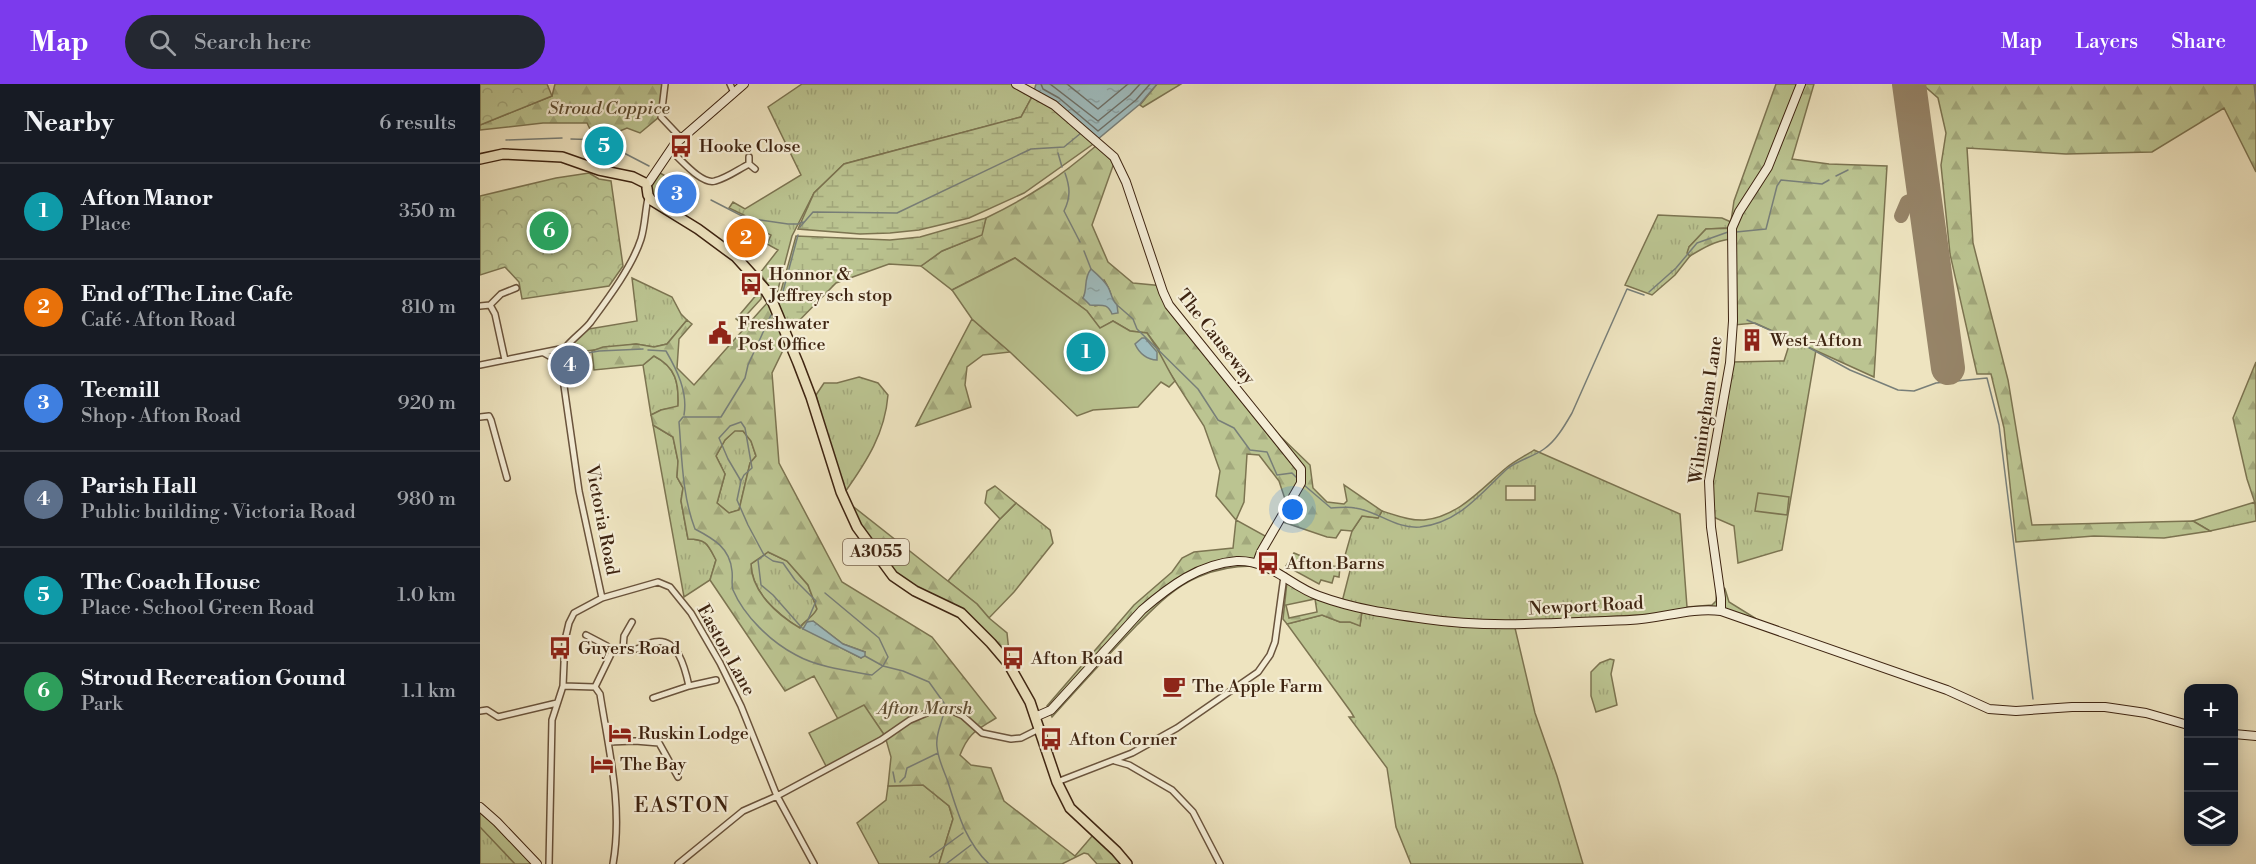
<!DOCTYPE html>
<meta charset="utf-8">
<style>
:root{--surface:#171b24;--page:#242831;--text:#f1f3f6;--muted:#9ea1a6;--line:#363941;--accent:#7c3aed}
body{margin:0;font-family:"Libre Bodoni",serif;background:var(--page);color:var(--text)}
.controls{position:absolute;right:18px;bottom:18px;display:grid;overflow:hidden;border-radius:12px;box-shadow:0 3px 15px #0003}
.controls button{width:54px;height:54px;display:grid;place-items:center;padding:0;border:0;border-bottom:2px solid var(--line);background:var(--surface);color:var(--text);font:30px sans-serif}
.you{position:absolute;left:813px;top:426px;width:21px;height:21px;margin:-15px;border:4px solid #fff;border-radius:50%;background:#1a73e8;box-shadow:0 0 0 9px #1a73e833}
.badge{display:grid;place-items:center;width:39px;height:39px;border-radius:50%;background:var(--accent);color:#fff;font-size:20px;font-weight:700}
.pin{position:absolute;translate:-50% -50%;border:3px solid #fff;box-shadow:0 2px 6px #0006}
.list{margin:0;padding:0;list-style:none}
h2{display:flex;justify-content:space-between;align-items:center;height:78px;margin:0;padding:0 24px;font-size:26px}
h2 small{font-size:20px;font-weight:400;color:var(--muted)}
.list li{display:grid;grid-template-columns:39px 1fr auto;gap:18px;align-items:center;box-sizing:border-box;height:96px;padding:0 24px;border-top:2px solid var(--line)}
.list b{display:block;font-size:22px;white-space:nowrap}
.list p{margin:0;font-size:20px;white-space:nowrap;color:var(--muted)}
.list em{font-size:20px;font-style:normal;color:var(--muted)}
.icon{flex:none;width:33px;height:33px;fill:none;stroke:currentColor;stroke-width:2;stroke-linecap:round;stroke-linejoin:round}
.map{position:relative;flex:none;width:1776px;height:780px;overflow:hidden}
header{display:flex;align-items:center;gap:36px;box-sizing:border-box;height:84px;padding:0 30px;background:var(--accent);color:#fff}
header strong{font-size:28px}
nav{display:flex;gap:33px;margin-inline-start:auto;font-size:21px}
.search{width:420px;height:54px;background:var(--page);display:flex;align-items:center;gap:15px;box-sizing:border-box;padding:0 21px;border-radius:33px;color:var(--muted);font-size:22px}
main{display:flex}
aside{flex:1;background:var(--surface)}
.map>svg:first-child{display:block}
.grass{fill:url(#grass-tufts);stroke:#7c7451;stroke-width:1.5;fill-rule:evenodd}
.forest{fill:url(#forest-firs);stroke:#7c7451;stroke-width:1.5;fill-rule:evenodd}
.wetland{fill:url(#wetland-marsh);stroke:#7c7451;stroke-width:1.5}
.park{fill:url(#park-crowns);stroke:#7c7451;stroke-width:1.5}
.garden{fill:#bbc491;stroke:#7c7451;stroke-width:1.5}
.water{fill:url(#water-ripples);stroke:#787f79;stroke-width:1.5}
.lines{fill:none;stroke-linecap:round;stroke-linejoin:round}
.shore{stroke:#6e7068;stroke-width:1.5}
.stream{stroke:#787f79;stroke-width:1.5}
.taxiway{stroke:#968468;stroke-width:14}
.runway{stroke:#968468;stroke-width:34}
.street-casing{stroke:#6a543d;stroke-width:8}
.secondary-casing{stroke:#3e2411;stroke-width:10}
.primary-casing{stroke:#3e2411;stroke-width:12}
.street{stroke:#f4edd6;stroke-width:5}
.secondary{stroke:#f4edd6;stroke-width:8}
.primary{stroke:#eee4c0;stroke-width:9}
.labels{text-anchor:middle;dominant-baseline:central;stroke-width:4.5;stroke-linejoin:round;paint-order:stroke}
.shield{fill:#f4edd6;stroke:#75604c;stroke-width:1.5}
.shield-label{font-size:16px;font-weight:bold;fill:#3e2411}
.park-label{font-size:18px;font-style:italic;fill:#5d4c31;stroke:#f4edd6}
.poi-label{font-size:18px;fill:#3e2411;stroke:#f4edd6;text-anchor:start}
.street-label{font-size:18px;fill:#3e2411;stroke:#f4edd6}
.quarter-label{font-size:21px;letter-spacing:1.5px;fill:#3e2411;stroke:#f4edd6}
</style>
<header>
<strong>Map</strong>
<div class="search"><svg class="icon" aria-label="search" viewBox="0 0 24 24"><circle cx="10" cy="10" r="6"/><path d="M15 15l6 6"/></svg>Search here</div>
<nav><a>Map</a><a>Layers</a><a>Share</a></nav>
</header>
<main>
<aside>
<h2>Nearby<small>6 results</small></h2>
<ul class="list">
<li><span class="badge" style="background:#0f9aa8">1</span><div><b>Afton Manor</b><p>Place</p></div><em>350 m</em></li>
<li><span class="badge" style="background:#e8710a">2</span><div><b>End of The Line Cafe</b><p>Café · Afton Road</p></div><em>810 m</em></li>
<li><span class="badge" style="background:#3f7fe0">3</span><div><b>Teemill</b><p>Shop · Afton Road</p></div><em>920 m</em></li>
<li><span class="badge" style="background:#5c6f8a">4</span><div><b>Parish Hall</b><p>Public building · Victoria Road</p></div><em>980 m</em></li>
<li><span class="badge" style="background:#0f9aa8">5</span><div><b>The Coach House</b><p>Place · School Green Road</p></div><em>1.0 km</em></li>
<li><span class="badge" style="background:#2e9e5b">6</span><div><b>Stroud Recreation Gound</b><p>Park</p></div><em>1.1 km</em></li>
</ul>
</aside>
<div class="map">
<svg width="1776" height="780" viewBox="0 0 1776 780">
<defs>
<pattern id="grass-tufts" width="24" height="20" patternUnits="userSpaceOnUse" patternTransform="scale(1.5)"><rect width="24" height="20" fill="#bbc491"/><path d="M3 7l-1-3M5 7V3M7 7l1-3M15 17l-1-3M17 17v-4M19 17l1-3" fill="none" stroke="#a2a87c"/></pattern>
<pattern id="forest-firs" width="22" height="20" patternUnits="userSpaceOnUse" patternTransform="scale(1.5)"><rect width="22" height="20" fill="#bbc491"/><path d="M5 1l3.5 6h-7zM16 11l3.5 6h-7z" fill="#a2a87c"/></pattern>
<pattern id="wetland-marsh" width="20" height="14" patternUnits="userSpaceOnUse" patternTransform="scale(1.5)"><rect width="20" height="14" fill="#bbc491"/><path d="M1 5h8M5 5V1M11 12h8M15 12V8" fill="none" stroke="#a2a87c"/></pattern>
<pattern id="park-crowns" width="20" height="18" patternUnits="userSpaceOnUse" patternTransform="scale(1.5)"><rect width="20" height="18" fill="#bbc491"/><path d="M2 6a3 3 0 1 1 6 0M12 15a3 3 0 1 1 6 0" fill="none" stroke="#a2a87c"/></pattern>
<pattern id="water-ripples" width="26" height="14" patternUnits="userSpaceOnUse" patternTransform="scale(1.5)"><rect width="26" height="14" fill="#9fbcbe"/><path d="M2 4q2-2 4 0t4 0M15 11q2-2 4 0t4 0" fill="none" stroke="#8aa1a2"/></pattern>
</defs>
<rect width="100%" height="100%" fill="#eee4c0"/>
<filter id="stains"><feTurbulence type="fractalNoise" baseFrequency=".00333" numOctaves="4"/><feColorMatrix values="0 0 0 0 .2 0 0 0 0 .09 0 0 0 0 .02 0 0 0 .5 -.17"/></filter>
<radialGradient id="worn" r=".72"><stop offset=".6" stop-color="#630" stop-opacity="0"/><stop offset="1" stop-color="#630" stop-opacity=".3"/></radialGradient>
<path class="grass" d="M322 0H533L553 11 541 33 364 80 334 109 312 152 296 213 280 189 298 166 287 160 291 151 276 144 278 138 249 124 253 118 265 125 321 91 288 23Z
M180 89 189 94 180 109 181 113 196 121 192 128 171 115 170 105Z
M1178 131 1242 134 1251 138 1250 144 1226 145 1209 163 1208 169 1210 172 1195 191 1172 211 1145 201Z
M152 194 192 213 201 230 207 236 187 260 174 263 156 260 85 270 90 261 109 245 157 237Z
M1311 255 1336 266 1302 466 1258 479 1254 442 1231 432V397L1251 278 1304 277Z
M174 272C196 283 199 299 198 323L181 326 171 331 163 281Z
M379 293 398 299 408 311C405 349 387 377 365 408L350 364 336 311 344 299H357Z
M173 341 193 353 198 377 197 393 203 404 201 417 208 455C227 455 228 461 236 476L230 496 204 513Z
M255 346 263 347 271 357 276 372 270 379 259 426 249 429 237 419 245 390 236 372 245 356Z
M1054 366 1200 430 1207 523 1232 521 1236 517 1237 502 1240 500 1245 505 1249 518 1275 534 1276 538 1243 526 1034 538 976 537 862 518 872 479 864 475 872 447 882 432 898 434 902 427C915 431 930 437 944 436 978 433 1002 404 1026 384 1034 377 1045 372 1054 366ZM1026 402H1055V416H1026Z
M1775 418 1776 437 1730 447 1713 437Z
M536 419 570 446 573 459 534 508 509 534 497 520 468 497 520 435Z
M288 468 307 477 328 501 337 525C333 534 325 536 319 544 297 529 272 509 271 480Z
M882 527 970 542 1035 544 1055 629 1077 692 1103 780H931L916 743 907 684 869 633H874L871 628 807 540 842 531 860 538H870L880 541Z
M1130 575 1134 576 1131 590 1137 621 1116 628 1111 612V588L1120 579Z
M443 701 469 722 473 735 459 780H399L377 739 406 716 408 702Z
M0 725 54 780H0Z"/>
<path class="forest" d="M75 0H182L179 33 160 49 147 44 135 49 111 47 107 39H63L0 46V41L72 12Z
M677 0H701L663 23 660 21Z
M1296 0H1334L1312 75 1349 80 1407 82 1394 293 1275 239 1254 241 1250 155C1235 157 1223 164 1210 172L1207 169 1209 163 1226 145 1250 144 1254 117Z
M1442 0H1776V88L1744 24 1672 68 1586 70 1487 64 1493 159 1528 296 1552 441 1713 437 1730 447 1684 454 1614 452 1536 458 1524 344 1511 290H1497L1470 170 1461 81 1466 49 1458 14Z
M617 61 634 79 612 141 628 178 653 199 684 202 690 216 725 263 801 353 830 381 833 404 847 418 864 420 867 417 864 401 902 427 898 434 882 432 872 447 861 446 856 454 847 453 797 436 805 415 799 397 779 371 767 370 764 418 756 436 787 453 772 482C754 482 734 486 718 493 694 503 675 523 657 541 628 571 600 602 572 633L567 622 654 521 692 488 702 474 714 468 753 464 756 436 736 412 740 387 724 342 679 272V265L667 249 650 247 633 237 620 245 607 227 535 174 472 206 441 182 462 167 501 151 506 134C551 112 580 93 617 61ZM624 196C630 206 634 213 629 224L624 220 615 222 603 214 607 206Z
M288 218 307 258 292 289 299 379 362 498 452 553 516 634C496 647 489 648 480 671L491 681 511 684 524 717 595 772 613 751 634 770 642 780H617L608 770 604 769 582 780H459L473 735 469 722 443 701 408 702 411 673 405 652 384 622 358 635 334 592 305 607 230 496 236 476C228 461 227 455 208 455L201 417 203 404 197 393 198 377 193 353 173 341 171 331 181 326 198 322C199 299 196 283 174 272L163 281 114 286 112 267 123 263 156 260 174 263 187 260 207 236 212 240 199 255 197 284 214 301ZM255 347H263L271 357 276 372 270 379 259 426 249 429 237 419 245 390 236 372 245 356ZM288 468 307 477 328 501 337 525C333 533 325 536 320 544 297 531 271 507 271 480ZM333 537 363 560 385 568 381 574 344 555Z
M492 235 530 268 503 271 487 283 485 301 491 323 436 342Z
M1776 278V422L1767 395 1753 334Z
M515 402 536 419 520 435 505 419 507 407Z
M370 420 497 520 509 534 527 549 530 578 514 557 415 489 380 443Z
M807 498 882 527 880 542 870 538H860L842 531 807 540 803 535ZM835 515 837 528 809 534 806 521Z
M0 725 54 780H35L0 743Z"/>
<path class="wetland" d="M553 11 563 15 616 58 544 109 489 134 439 146 410 149 380 150 318 145 334 109 364 80 541 33Z
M506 134 502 151 462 167 441 182 409 180 356 199 309 247 298 218 316 152 410 156 440 153Z"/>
<path class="park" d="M0 0H67L72 12 0 41Z
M109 89 119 95 131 97 143 182 129 202 42 215 39 198 25 183 0 191V112L76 94Z"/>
<path class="garden" d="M535 174 607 227 620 244 633 237 650 247 667 249C679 265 685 281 695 297L689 303 681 298 658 323 613 326 597 332 530 268 492 235 472 206Z
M268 191C274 198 283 205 281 215L260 238 256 235 278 209 264 195Z
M1278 409 1309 413 1307 431 1275 427Z
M814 469 842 481 860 483 859 493 854 492 852 499 841 496 839 500 806 482Z
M384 621 405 652 347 684 329 649Z"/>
<path class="water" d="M556 0H677L660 20 618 55 554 7Z
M611 185C618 191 624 196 628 203 632 210 631 215 637 221L638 229 632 230C627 218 621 222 610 221L603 214C608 204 603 195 611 185Z
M662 254H665L677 268V276C667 276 659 269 655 260Z
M333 537 363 560 385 568V572L381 574 323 545 327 538Z"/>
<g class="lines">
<path class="shore" d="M561 0 563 5 579 14 618 47 656 16 670 0
M570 0 618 37 650 11 660 0
M587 0 618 25 648 0"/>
<path class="stream" d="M1774 0 1776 18
M91 55 122 56 132 59 144 69 169 82
M26 56 82 54
M578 69 582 83
M585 89C590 103 591 113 584 127L600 158
M1356 92 1368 86
M231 116 266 134 308 140H318L323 138
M320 143 333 128 417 129 551 65 584 63 601 49
M1256 148 1286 145 1297 102 1301 96 1342 100 1349 96
M604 167 611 185
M1169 208 1196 184 1217 159 1248 148
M301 215 318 151
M637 221 653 235 657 245 718 305 738 336 754 344 770 366 787 368 797 391 812 389 818 395
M291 231 268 281 265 294 241 333H203L199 338C202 374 202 411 215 445 234 455 250 464 252 487 253 494 251 500 253 506 264 532 291 558 316 571 337 583 369 587 392 591L403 582 408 573 399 554 345 509
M1267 236 1326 262 1370 286 1418 306 1434 307 1456 299 1507 294 1519 341 1553 615
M168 266 186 267C197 286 208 308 204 331
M91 272 119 267 163 265
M261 397 264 391 272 384 265 344 261 338 250 342 239 354 248 375 261 397 257 416 268 441 284 471 293 477 303 479 315 496 336 517 327 538
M824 401 851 424C859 424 867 422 875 424 898 427 915 445 940 443 979 439 1001 409 1027 385 1038 376 1053 373 1064 365 1076 357 1085 341 1092 329L1147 205 1164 211
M283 472 278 476 281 501 293 511 323 545
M385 572 403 582 423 587 449 598 464 619V623
M464 627C462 640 455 650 457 663 458 675 464 687 468 698 478 729 485 757 509 780
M413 688 415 698
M420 698 425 693 427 684 458 669
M450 773 483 749
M466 780 491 761"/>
<path class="taxiway" d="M1421 132 1427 118 1444 111"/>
<path class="runway" d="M1429 0 1468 284"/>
<g class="street-casing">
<path id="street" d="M185 0 181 33 201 54
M250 0 254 9
M190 66C201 75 221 101 235 97 247 94 259 85 269 80
M269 73V80L275 85
M10 221 15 230 25 276
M0 222 10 221 21 210 36 204
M64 269 80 278
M0 281 85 264
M0 333 9 332 11 336 27 394
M122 514 99 407 80 274C85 259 100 251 110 239 127 216 152 183 161 155 165 142 165 128 168 114
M106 551 127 562 132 568
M143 565 144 552 152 538
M83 602 115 603 120 610C129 667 143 723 133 780
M115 603 132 568C140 566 148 566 156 565 162 564 168 559 174 558 198 553 205 584 209 602L236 596
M173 614 209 602
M0 627 7 626 18 633 77 619
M129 658 155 657 179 659 198 693
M635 677 649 681 692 706 713 728 740 780
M577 698 652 669 697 644 778 588 790 571 795 558 804 492
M69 780 72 636 83 602 85 556 89 539 94 529 122 514 178 498 190 503 211 529 240 579 261 622 297 712 334 780
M198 780 263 727 297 712 401 656 430 636 456 625H468L483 632 502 649 531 655 541 654 559 645"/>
</g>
<g class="secondary-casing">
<path id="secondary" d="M536 0 574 21 634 73 646 98 683 208 689 221 821 385V399L781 468 777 479
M169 98 194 61 264 0
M1241 527V514L1231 443 1229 397 1250 279 1253 237 1252 144 1259 128 1288 83 1321 0
M555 633 571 626 662 526C690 502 719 480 757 477 791 476 810 502 839 512 874 525 910 530 946 535 1013 545 1083 538 1150 536 1180 535 1211 523 1241 527L1467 606 1509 625 1536 627 1592 623H1625L1666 629 1708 641
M1754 650 1776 652
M0 723 17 738 57 780"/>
</g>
<g class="primary-casing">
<path id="primary" d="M0 75 23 70 82 73 119 86 153 93 165 99
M167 104 168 111 171 116 218 145 256 173 284 204 293 219 318 279 331 313 361 408 377 443 413 492 435 507 481 529 511 559 528 579 550 618 577 698 590 724 636 767 647 780"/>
</g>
<use href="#street" class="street"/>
<use href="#secondary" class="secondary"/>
<use href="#primary" class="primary"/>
</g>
<defs>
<g id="bus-bare" transform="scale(1.8)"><path d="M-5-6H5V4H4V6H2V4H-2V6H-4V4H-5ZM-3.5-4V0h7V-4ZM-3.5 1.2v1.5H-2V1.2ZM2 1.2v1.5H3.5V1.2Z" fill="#8f2418" stroke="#f4edd6" stroke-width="2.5" paint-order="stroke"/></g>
<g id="civic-bare" transform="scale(1.8)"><path d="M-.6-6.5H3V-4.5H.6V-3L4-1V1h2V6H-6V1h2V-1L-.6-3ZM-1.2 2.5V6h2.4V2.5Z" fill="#8f2418" stroke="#f4edd6" stroke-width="2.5" paint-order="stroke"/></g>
<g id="building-bare" transform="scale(1.8)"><path d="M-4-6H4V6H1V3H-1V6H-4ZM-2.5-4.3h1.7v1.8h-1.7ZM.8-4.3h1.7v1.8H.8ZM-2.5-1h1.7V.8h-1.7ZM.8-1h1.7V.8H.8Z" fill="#8f2418" stroke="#f4edd6" stroke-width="2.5" paint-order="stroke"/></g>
<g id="cafe-bare" transform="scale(1.8)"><path d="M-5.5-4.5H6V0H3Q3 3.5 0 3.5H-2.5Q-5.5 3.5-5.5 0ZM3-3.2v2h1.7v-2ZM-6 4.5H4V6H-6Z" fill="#8f2418" stroke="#f4edd6" stroke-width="2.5" paint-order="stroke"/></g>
<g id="hotel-bare" transform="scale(1.8)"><path d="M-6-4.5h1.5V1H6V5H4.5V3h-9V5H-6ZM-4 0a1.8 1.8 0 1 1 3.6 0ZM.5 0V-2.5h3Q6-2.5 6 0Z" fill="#8f2418" stroke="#f4edd6" stroke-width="2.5" paint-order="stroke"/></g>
</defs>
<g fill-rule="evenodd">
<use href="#bus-bare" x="201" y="62"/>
<use href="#bus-bare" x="271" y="200"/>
<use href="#civic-bare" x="240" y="249"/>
<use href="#building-bare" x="1272" y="256"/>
<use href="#bus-bare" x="788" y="479"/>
<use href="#bus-bare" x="80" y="564"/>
<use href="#bus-bare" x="533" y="574"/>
<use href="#cafe-bare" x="694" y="602"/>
<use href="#hotel-bare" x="140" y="649"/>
<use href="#bus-bare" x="571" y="655"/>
<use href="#hotel-bare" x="122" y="680"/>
</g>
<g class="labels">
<rect class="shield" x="363" y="455" width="66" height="26" rx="4.5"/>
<g class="shield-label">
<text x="396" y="468">A3055</text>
</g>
<g class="park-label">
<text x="129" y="24">Stroud Coppice</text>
<text x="445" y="624">Afton Marsh</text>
</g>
<g class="poi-label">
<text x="219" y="62">Hooke Close</text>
<text x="289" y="190">Honnor &amp;<tspan x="289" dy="21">Jeffrey sch stop</tspan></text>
<text x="258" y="239">Freshwater<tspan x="258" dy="21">Post Office</tspan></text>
<text x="1290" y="256">West-Afton</text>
<text x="806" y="479">Afton Barns</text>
<text x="98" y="564">Guyers Road</text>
<text x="551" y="574">Afton Road</text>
<text x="712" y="602">The Apple Farm</text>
<text x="158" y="649">Ruskin Lodge</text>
<text x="589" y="655">Afton Corner</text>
<text x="140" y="680">The Bay</text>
</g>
<g class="street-label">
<text transform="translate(736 253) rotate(52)">The Causeway</text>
<text transform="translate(1226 326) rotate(-82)">Wilmingham Lane</text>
<text transform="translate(122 436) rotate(79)">Victoria Road</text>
<text transform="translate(1106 522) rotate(-3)">Newport Road</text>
<text transform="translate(246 566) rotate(61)">Easton Lane</text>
</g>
<g class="quarter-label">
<text x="202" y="722">EASTON</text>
</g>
</g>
<rect width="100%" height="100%" filter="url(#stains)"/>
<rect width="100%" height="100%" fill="url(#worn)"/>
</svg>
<div class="controls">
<button>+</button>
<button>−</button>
<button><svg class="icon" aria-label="layers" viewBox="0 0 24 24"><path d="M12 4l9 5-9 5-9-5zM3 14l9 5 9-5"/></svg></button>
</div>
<div class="you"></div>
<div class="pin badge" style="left:606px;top:268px;background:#0f9aa8">1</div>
<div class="pin badge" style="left:266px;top:154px;background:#e8710a">2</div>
<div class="pin badge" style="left:197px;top:110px;background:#3f7fe0">3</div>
<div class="pin badge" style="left:90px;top:281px;background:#5c6f8a">4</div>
<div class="pin badge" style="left:124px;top:62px;background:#0f9aa8">5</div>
<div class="pin badge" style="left:69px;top:147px;background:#2e9e5b">6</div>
</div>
</main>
